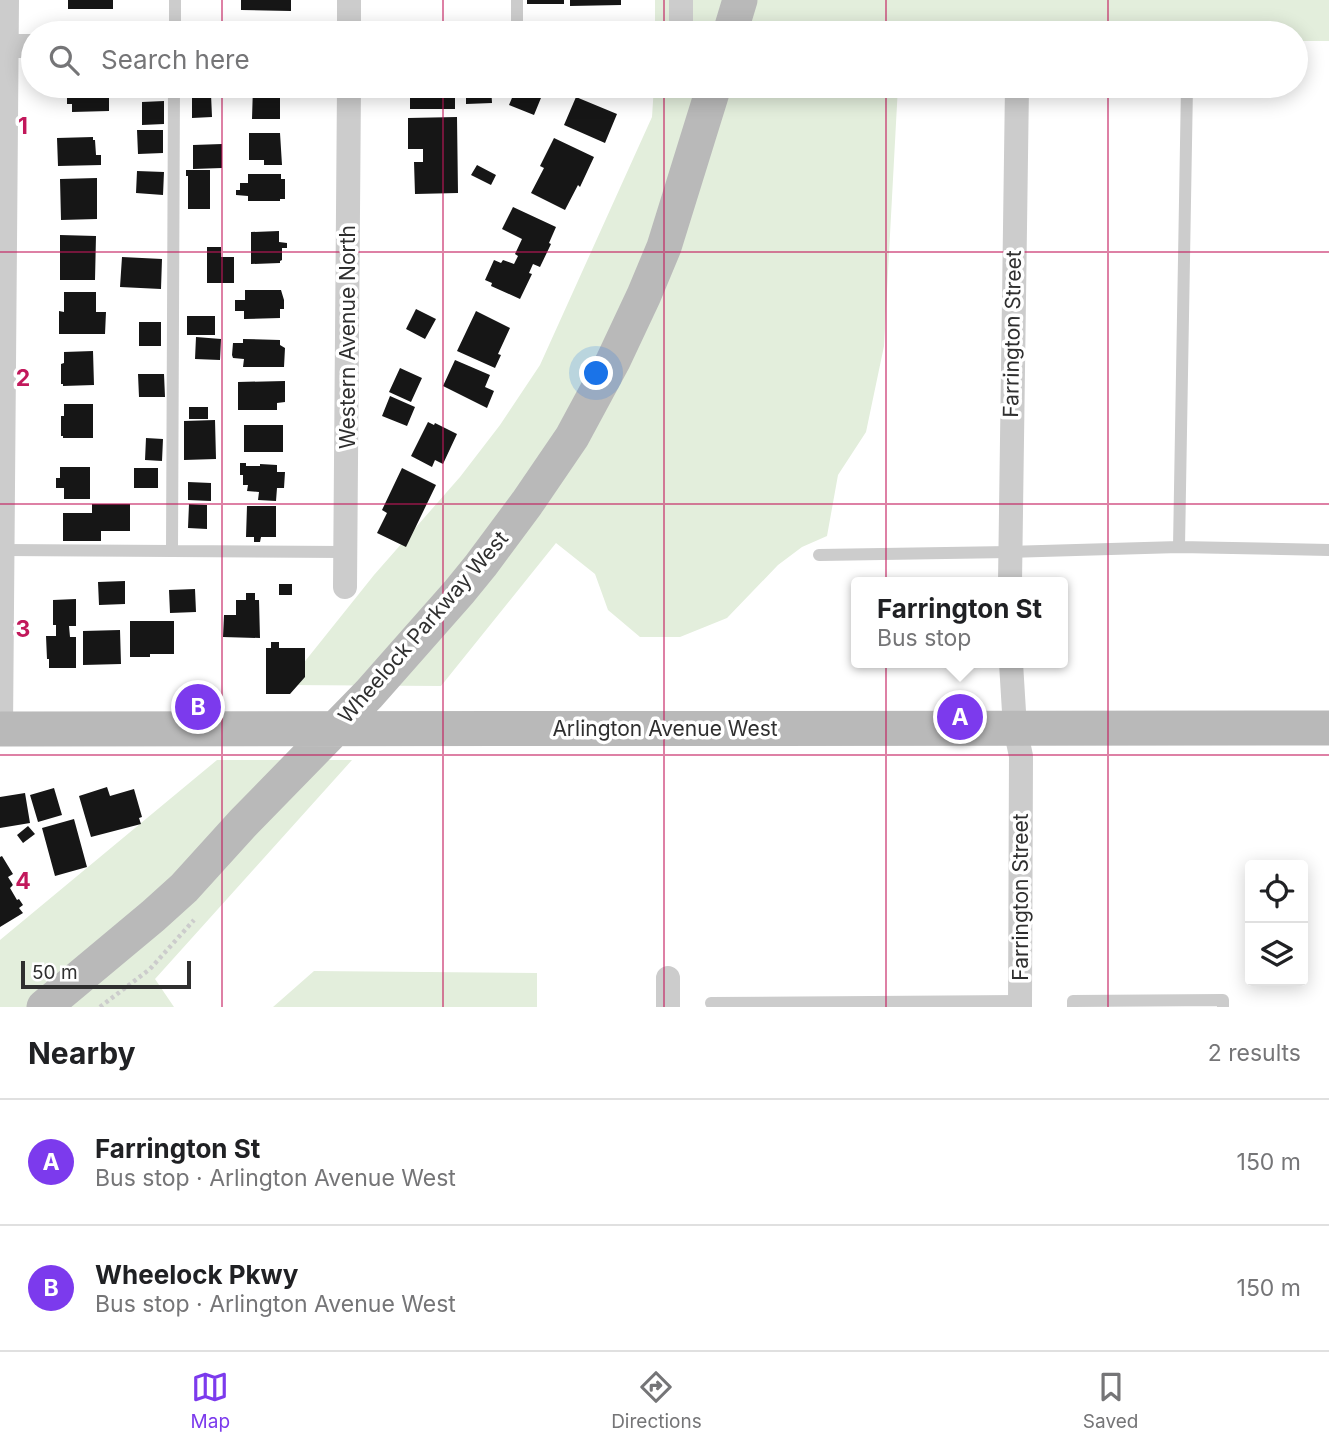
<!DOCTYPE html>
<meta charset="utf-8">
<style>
:root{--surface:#fff;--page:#f2f2f2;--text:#202124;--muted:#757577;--line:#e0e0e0;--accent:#7c3aed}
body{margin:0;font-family:Inter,sans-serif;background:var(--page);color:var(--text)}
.controls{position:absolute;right:21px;bottom:21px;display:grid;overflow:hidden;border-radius:7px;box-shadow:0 4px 18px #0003}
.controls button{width:63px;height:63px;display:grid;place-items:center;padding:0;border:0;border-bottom:2px solid var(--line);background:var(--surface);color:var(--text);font:35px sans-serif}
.scale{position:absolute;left:21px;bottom:18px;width:170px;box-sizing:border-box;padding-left:7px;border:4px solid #2f2f2f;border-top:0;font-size:19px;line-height:24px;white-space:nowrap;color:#2f2f2f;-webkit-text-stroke:5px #fff;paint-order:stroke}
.you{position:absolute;left:597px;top:374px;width:24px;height:24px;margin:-18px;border:5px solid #fff;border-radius:50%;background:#1a73e8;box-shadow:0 0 0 10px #1a73e833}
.badge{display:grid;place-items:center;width:46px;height:46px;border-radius:50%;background:var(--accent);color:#fff;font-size:23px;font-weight:700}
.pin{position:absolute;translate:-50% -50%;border:4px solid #fff;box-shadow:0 2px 7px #0006}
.popup{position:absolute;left:851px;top:577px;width:217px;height:91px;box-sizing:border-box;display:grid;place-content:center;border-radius:7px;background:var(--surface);filter:drop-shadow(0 2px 5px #0005);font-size:23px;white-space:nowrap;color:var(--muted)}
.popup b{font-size:26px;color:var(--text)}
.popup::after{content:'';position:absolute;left:50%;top:100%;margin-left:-14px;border:14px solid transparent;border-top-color:var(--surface)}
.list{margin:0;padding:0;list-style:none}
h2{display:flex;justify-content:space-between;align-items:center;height:91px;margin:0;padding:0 28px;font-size:30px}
h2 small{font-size:23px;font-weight:400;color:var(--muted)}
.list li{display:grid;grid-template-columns:46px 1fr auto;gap:21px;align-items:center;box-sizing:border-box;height:126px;padding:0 28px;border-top:2px solid var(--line)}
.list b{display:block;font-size:26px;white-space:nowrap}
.list p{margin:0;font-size:23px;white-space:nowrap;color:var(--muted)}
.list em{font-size:23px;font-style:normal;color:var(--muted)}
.icon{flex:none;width:38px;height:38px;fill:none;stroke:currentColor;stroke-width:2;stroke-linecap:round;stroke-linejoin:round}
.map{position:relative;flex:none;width:1329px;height:1007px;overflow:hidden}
.search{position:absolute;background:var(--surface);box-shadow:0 4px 18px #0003;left:21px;right:21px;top:21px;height:77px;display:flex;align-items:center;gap:18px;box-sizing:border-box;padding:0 24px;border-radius:38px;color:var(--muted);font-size:26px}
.sheet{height:343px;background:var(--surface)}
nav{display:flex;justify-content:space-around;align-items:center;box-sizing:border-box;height:98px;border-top:2px solid var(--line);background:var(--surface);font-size:19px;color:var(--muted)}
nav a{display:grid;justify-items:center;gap:4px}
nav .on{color:var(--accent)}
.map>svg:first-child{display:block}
.green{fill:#e3eedc}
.building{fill:#161616}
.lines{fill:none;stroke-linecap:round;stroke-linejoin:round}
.path{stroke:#ccc;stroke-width:4.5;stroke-dasharray:3.5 3.5;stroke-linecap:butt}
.lane{stroke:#ccc;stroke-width:12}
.street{stroke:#ccc;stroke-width:24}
.secondary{stroke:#b9b9b9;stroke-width:35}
.grid{fill:none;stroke:#c2185b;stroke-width:2;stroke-opacity:0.55}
.labels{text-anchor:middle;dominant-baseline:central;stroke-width:7;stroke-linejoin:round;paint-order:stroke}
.street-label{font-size:21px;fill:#2f2f2f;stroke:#fff}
.grid-label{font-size:23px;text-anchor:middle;font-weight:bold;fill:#c2185b;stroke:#fff;stroke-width:7;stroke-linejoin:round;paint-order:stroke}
</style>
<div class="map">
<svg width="1329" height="1007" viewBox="0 0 1329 1007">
<rect width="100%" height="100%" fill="#fff"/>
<path class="green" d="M655 0H1329V41H1296V33H655Z
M654 86H898L884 346 866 432 838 475 827 536 802 547 778 565 727 618 680 637H640L608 610 595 574 556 543 441 686 286 685 374 575 460 477 500 425 540 365 652 117Z
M217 760H352L155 979 174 1007H0V940Z
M314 971 537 973V1007H273Z"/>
<path class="building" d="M68 0H113V9H68Z
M241 0H291V11L241 10Z
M527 0H564V4H527Z
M570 0H621V5L570 6Z
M67 86H109V111L72 112V104H67Z
M253 86H280V119H252Z
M410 86H445V94H455V109H410Z
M466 86H491L492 103 466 104Z
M517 86H525L543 93 534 115 509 105Z
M192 94H211L212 117 192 118Z
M576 97 617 114 605 143 564 125Z
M164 101V124L142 125V102Z
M457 117 458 193 415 194 414 162H423V149H408V118Z
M137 130H163V153L138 154Z
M249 133H280L282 165H264V160H249Z
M93 137V140H95L96 155H101V165L58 166 57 138Z
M554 138 594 157 580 187 578 185 565 210 531 193 544 168 540 166Z
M222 144V168L193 169V145Z
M477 165 496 175 491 185 471 175Z
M186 170H210V209H188V176H186Z
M137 171 164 172 163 195 136 193Z
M248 174H281V179H285V199H280V201H248V196L236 195V190H240V183H248Z
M97 178V219L61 220 60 179Z
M513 207 556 227 549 243 551 244 540 267 533 264 529 273 532 274 520 299 491 286 492 283 485 280 494 260 501 263 503 260 514 264 518 256 515 254 522 239 502 229Z
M279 231V242L287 243V248H282V260L280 261V263L251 264V232Z
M60 235 96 236 95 280H60Z
M207 247H221V257H234V283H207Z
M122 257 162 259 161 289 120 287Z
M245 290H281L284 300V309H280V318L244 319V311H235V300H245Z
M64 292H96V312H106L105 334H59V311L64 312Z
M416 309 436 319 425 339 406 329Z
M476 311 510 328 498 354 501 355 495 368 457 351Z
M187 316H215V335H187Z
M139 322H161V346H139Z
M196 337 221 339 220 360 195 359Z
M243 339 280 340V345L285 348 284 367H243L244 359 233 358 232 355 233 343H243Z
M93 351 94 385 63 386V384H61V364L64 363V352Z
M455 360 490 375 485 387 494 391 487 408 443 386Z
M400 368 422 378 411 402 389 392Z
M138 374H164L165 397H139Z
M285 381V402L277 403V410H238V382Z
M390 396 415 407 407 426 382 416Z
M64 404H93V438H63V436H61V416H64Z
M189 407H208V419H189Z
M215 420 216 459 184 460V421Z
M428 422 434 425 435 423 457 434 443 464 435 460 432 467 411 456Z
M244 425H283V452H244Z
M146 438 163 439 162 461 145 460Z
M240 463H246V466H260V464L277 465V472H285L284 488H277L276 501 258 500 259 492 247 491 248 485H243V475H240Z
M60 467H90V499H64V488H56V478H60Z
M134 468H158V488H134Z
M402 468 436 485 406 547 377 533 387 513 382 510Z
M188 482 211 483V501L188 500Z
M92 504H130V531H101V541H63V513H92Z
M189 504 207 505V529L188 528Z
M247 506H276V537H261L260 542H254V537H246Z
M125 581V604L99 605 98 582Z
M279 584H292V595H279Z
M195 589 196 612 170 613 169 590Z
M246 593H255V600H259L260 638 223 637 224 615H236V600H246Z
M76 599V626H69L70 637H76V668H49V659H47L46 636H56V625H53V600Z
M130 621H174V654H150V657H130Z
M120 630 121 664 83 665V631Z
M271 642H279V648H305V677L290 694H266V648H271Z
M107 787 110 796 134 789 142 817 139 818 141 824 91 837 79 796Z
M54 788 62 815 38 822 30 795Z
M25 793 30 823 0 828V797Z
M74 819 87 867 55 876 42 828Z
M28 826 35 834 23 843 17 835Z
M2 856 13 874 8 877 13 885 10 888 17 900 19 899 23 905 19 908 23 913 0 927V857Z"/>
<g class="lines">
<path class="path" d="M100 1007 150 969 194 920"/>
<path class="lane" d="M517 0V33
M175 33V0
M1179 547 1187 86
M3 550 345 552
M172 550 174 86
M819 555 1009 552 1179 547 1329 550
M711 1003 1020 1001
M1073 1007V1001L1223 1000V1007"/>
<path class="street" d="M349 33V0
M681 33V0
M0 46H33
M1010 582 1017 86
M345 587 349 86
M1011 663 1015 728 1021 756 1020 1007
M1 729 7 0
M668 1007V978"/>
<path class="secondary" d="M730 33 740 0
M0 729 1329 728
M44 1007 153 916 184 888 243 823 369 694 459 592 481 565 527 503 572 437 613 361 644 295 664 247 714 86"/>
</g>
<path class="grid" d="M222 0V33M443 0V33M664 0V33M886 0V33M1108 0V33M222 86V1007M443 86V1007M664 86V1007M886 86V1007M1108 86V1007M0 252H1329M0 504H1329M0 755H1329"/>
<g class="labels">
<g class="street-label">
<text transform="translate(1012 334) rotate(-89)">Farrington Street</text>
<text transform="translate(347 337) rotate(-90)">Western Avenue North</text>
<text transform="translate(423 627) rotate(-49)">Wheelock Parkway West</text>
<text x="665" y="728">Arlington Avenue West</text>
<text transform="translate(1020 897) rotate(-90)">Farrington Street</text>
</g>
</g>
<g class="grid-label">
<text x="23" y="134">1</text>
<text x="23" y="386">2</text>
<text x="23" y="637">3</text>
<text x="23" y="889">4</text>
</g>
</svg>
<div class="controls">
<button><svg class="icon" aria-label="locate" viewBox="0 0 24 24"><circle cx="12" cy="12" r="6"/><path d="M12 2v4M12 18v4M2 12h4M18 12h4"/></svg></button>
<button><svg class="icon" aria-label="layers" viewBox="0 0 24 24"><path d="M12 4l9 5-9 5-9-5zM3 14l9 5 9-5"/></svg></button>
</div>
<div class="scale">50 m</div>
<div class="you"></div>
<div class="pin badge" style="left:960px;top:717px">A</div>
<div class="popup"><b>Farrington St</b>Bus stop</div>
<div class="pin badge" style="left:198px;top:707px">B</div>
<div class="search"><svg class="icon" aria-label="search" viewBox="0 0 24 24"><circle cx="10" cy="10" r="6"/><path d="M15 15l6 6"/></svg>Search here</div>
</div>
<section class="sheet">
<h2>Nearby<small>2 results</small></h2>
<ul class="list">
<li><span class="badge">A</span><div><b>Farrington St</b><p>Bus stop · Arlington Avenue West</p></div><em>150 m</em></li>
<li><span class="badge">B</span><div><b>Wheelock Pkwy</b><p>Bus stop · Arlington Avenue West</p></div><em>150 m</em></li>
</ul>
</section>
<nav>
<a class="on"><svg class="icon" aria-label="map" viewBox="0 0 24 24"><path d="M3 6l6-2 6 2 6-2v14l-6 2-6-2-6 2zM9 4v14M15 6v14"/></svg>Map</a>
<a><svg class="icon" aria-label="directions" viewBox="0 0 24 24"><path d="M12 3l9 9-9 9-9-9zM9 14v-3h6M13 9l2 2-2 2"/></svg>Directions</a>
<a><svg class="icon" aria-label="saved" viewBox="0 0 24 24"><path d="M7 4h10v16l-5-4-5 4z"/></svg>Saved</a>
</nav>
